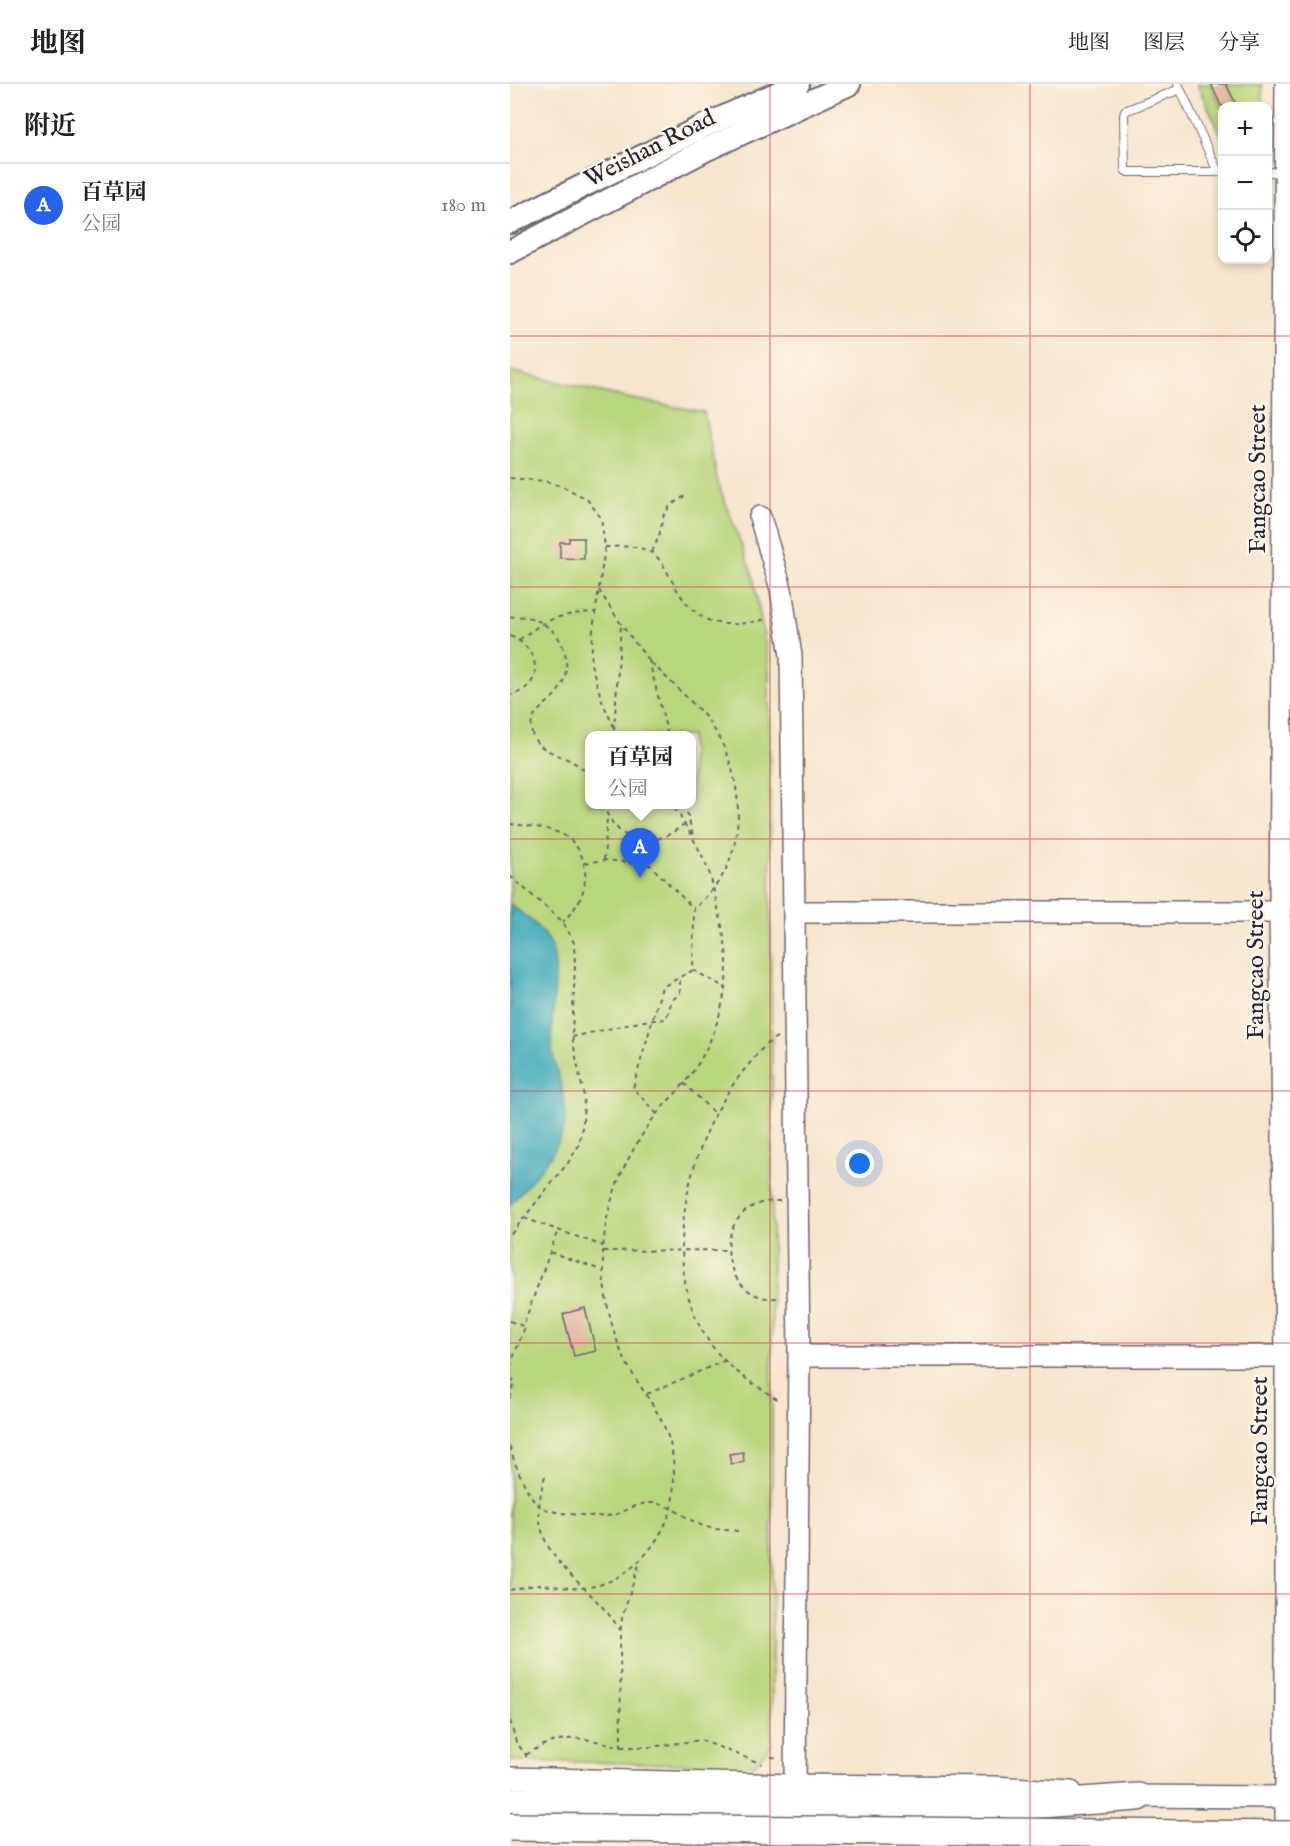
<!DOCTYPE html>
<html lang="zh">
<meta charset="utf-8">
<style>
:root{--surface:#fff;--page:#f6f6f6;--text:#202124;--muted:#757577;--line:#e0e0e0;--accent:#2563eb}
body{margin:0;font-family:"IM FELL English","Noto Serif SC",serif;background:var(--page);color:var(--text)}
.controls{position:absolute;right:18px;top:18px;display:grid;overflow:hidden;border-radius:12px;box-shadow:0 3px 9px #0003}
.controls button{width:54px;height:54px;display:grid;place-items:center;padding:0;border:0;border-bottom:2px solid var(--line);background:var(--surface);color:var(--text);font:30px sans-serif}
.you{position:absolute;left:350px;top:1080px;width:21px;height:21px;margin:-15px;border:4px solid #fff;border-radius:50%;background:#1a73e8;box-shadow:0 0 0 9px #1a73e833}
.badge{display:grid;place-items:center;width:39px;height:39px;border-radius:50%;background:var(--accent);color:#fff;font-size:20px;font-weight:700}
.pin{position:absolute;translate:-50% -50px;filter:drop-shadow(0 2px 3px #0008)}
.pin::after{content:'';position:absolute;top:32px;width:21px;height:18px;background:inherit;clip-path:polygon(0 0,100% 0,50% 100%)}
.popup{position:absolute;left:75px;top:647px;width:111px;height:78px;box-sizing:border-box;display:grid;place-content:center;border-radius:12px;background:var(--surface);filter:drop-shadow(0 2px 4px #0005);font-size:20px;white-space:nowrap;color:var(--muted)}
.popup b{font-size:22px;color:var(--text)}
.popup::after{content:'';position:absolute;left:50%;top:100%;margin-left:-12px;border:12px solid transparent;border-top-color:var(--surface)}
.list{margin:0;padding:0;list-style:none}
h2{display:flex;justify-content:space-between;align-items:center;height:78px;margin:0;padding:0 24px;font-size:26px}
h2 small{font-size:20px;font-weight:400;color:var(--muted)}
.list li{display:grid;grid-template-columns:39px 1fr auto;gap:18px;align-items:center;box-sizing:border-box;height:84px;padding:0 24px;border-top:2px solid var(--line)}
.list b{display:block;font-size:22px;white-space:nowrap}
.list p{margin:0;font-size:20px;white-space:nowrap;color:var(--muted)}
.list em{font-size:20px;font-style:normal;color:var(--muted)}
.icon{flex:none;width:33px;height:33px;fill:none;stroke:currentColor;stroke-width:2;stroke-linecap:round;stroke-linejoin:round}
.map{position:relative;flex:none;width:780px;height:1762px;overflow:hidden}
header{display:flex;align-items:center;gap:36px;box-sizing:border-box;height:84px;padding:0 30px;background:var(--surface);border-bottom:2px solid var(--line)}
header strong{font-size:28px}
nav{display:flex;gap:33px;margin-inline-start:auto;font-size:21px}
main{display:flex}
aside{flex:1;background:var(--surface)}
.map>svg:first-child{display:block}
.green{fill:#b8d67c;stroke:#6d7c5c;stroke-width:1.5;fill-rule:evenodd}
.water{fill:#3caabb;stroke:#2f667b;stroke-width:1.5}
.building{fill:#e2b59d}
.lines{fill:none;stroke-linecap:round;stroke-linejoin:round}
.lane-casing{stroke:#6d666e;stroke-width:10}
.secondary-casing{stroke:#6d666e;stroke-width:24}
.primary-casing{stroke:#6d666e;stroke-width:26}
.highway-casing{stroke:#6d666e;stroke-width:30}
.path{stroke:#6d666e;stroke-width:2;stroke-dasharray:4.5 4.5;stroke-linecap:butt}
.lane{stroke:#fff;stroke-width:8}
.secondary{stroke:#fff;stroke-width:21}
.primary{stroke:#fff;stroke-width:22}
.highway{stroke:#fff;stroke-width:27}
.highway-bridge-casing{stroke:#6d666e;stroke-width:30;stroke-linecap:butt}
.path-bridge{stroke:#6d666e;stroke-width:2;stroke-dasharray:4.5 4.5;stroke-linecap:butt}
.highway-bridge{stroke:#fff;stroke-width:27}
.grid{fill:none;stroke:#d1495b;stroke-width:1.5;stroke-opacity:0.55}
.labels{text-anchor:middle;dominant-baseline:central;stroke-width:5;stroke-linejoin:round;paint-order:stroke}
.street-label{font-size:24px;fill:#22223b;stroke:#fcf5e5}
</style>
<header>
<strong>地图</strong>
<nav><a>地图</a><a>图层</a><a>分享</a></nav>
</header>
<main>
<aside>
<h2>附近<small></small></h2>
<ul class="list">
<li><span class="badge">A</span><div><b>百草园</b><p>公园</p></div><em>180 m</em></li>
</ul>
</aside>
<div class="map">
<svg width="780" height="1762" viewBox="0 0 780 1762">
<rect width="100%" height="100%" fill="#fcf5e5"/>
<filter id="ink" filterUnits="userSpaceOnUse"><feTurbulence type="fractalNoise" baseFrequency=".0167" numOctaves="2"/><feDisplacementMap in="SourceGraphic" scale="12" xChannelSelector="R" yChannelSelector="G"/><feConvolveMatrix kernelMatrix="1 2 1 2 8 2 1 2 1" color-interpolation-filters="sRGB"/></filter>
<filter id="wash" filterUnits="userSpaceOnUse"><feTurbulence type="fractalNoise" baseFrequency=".008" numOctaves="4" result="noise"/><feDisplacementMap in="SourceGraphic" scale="24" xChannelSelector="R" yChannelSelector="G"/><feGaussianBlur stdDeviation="1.35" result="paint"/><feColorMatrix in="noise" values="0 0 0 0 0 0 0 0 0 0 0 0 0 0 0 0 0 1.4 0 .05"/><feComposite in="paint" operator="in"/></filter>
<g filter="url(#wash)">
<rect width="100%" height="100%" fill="#f7e5cd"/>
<path class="green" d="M687 0H702L701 1 712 26V53Z
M716 0H752L753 22H727Z
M0 287 117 314 194 328 208 399 243 492 259 581 262 1007V1661L244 1681 0 1677ZM79 652H181V720H79Z"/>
<path class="water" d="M0 820C14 831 30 842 39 857 53 881 38 938 42 966 46 990 58 1014 55 1038 51 1068 18 1099 0 1121Z"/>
<g id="blocks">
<path class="building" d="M701 0H716L727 22H711Z
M59 454H74V475L50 474V458H59Z
M75 1224 86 1267 64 1272 53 1230Z
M233 1368 234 1378 221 1380 219 1370Z"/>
</g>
</g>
<g filter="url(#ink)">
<use href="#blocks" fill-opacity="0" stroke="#6d666e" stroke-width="1.5"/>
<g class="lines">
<g class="lane-casing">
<path id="lane" d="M668 0 708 88
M670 5 615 27 614 32 615 86 618 88H712
M758 88 775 89"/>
</g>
<g class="secondary-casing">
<path id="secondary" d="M776 0 770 828 776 1272V1762
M250 433 271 505 281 572 289 1272 285 1701
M284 828H770
M289 1272H776
M0 1694 285 1701 486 1703 561 1708
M613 1712 780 1713"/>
</g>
<g class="primary-casing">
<path id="primary" d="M0 138 194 42 288 0
M0 168 195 66 339 0"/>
</g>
<g class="highway-casing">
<path id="highway" d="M0 1718 489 1723 628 1713"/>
</g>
<path class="path" d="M0 394 34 397 54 403 77 415 91 434 95 463 83 545 81 580 92 617 108 652
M95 463C110 463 126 460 140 468 150 473 157 487 162 497 187 542 208 546 257 535
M142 468 149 452 154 430 161 421 178 410
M89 506C104 530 120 554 139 576 156 594 174 610 191 628 226 667 238 729 219 778 212 797 198 811 184 825
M0 552C30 564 37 603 0 611
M9 556C37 534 50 530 86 528
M139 576 158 652
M104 646 111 541
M93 720C107 761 143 767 174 740
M175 720 184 756
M0 740C18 742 39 743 55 752 76 765 80 794 70 815 66 824 59 831 53 838
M94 776 97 734
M75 779 94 776 140 781 184 825 183 886 152 903 123 1004 147 1030
M0 792 53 838 64 859 65 880 62 953 74 1013 73 1038 69 1061 58 1079 0 1151
M183 886 214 903
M62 953 134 937 156 935 162 916 170 910V895
M267 953C254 960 245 973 235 985 180 1051 147 1176 196 1253 213 1281 240 1298 267 1315H271
M174 999 205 1030
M270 1117C260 1117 251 1118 243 1122 206 1142 212 1202 252 1213 258 1215 265 1214 271 1214
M14 1134 93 1162
M93 1167 218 1166
M40 1168 91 1186
M0 1237 13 1242 48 1146
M0 1282 15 1243 13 1242
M0 1296 5 1298 0 1314
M137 1310 214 1277
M0 1363C3 1377 19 1416 31 1423 44 1429 58 1430 72 1431 81 1432 94 1433 104 1431 117 1427 128 1418 143 1419 162 1421 176 1435 193 1442 205 1446 217 1446 229 1447
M35 1392C10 1475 73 1488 110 1546
M0 1506C9 1504 19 1502 29 1501 43 1501 58 1505 72 1504 112 1501 143 1470 158 1434 163 1421 164 1406 164 1392 164 1332 130 1313 110 1265 97 1231 90 1191 94 1155 98 1110 119 1068 145 1032 155 1019 168 1008 177 996 202 963 217 920 217 878 216 858 211 836 206 816 204 807 202 797 199 788 190 764 176 742 162 720
M0 1637 6 1658 16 1671V1678
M111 1663H140L191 1656 252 1680
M16 1671C50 1648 74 1653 111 1663L110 1552 112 1534 130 1477
M261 1673 270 1674"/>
<use href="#lane" class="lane"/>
<use href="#secondary" class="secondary"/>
<use href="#primary" class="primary"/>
<use href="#highway" class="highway"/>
<g class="highway-bridge-casing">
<path id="highway-bridge" d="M0 1743 780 1751"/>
</g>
<path class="path-bridge" d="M0 533C15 531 27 534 39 544 59 559 62 591 46 610 35 623 15 631 23 652 29 666 45 669 57 675 66 679 72 684 79 691"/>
<use href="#highway-bridge" class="highway-bridge"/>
</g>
</g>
<path class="grid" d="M260 0V1762M520 0V1762M0 252H780M0 503H780M0 755H780M0 1007H780M0 1259H780M0 1510H780"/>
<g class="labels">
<g class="street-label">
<text transform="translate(140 65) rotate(-27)">Weishan Road</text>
<text transform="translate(748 395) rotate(-90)">Fangcao Street</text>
<text transform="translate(746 881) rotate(-90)">Fangcao Street</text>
<text transform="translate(750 1367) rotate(-90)">Fangcao Street</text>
</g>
</g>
</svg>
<div class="controls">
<button>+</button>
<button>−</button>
<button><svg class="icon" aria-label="locate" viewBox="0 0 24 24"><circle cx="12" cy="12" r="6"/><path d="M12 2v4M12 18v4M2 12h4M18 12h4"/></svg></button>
</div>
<div class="you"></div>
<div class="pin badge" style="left:130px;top:794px">A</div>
<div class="popup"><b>百草园</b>公园</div>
</div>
</main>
